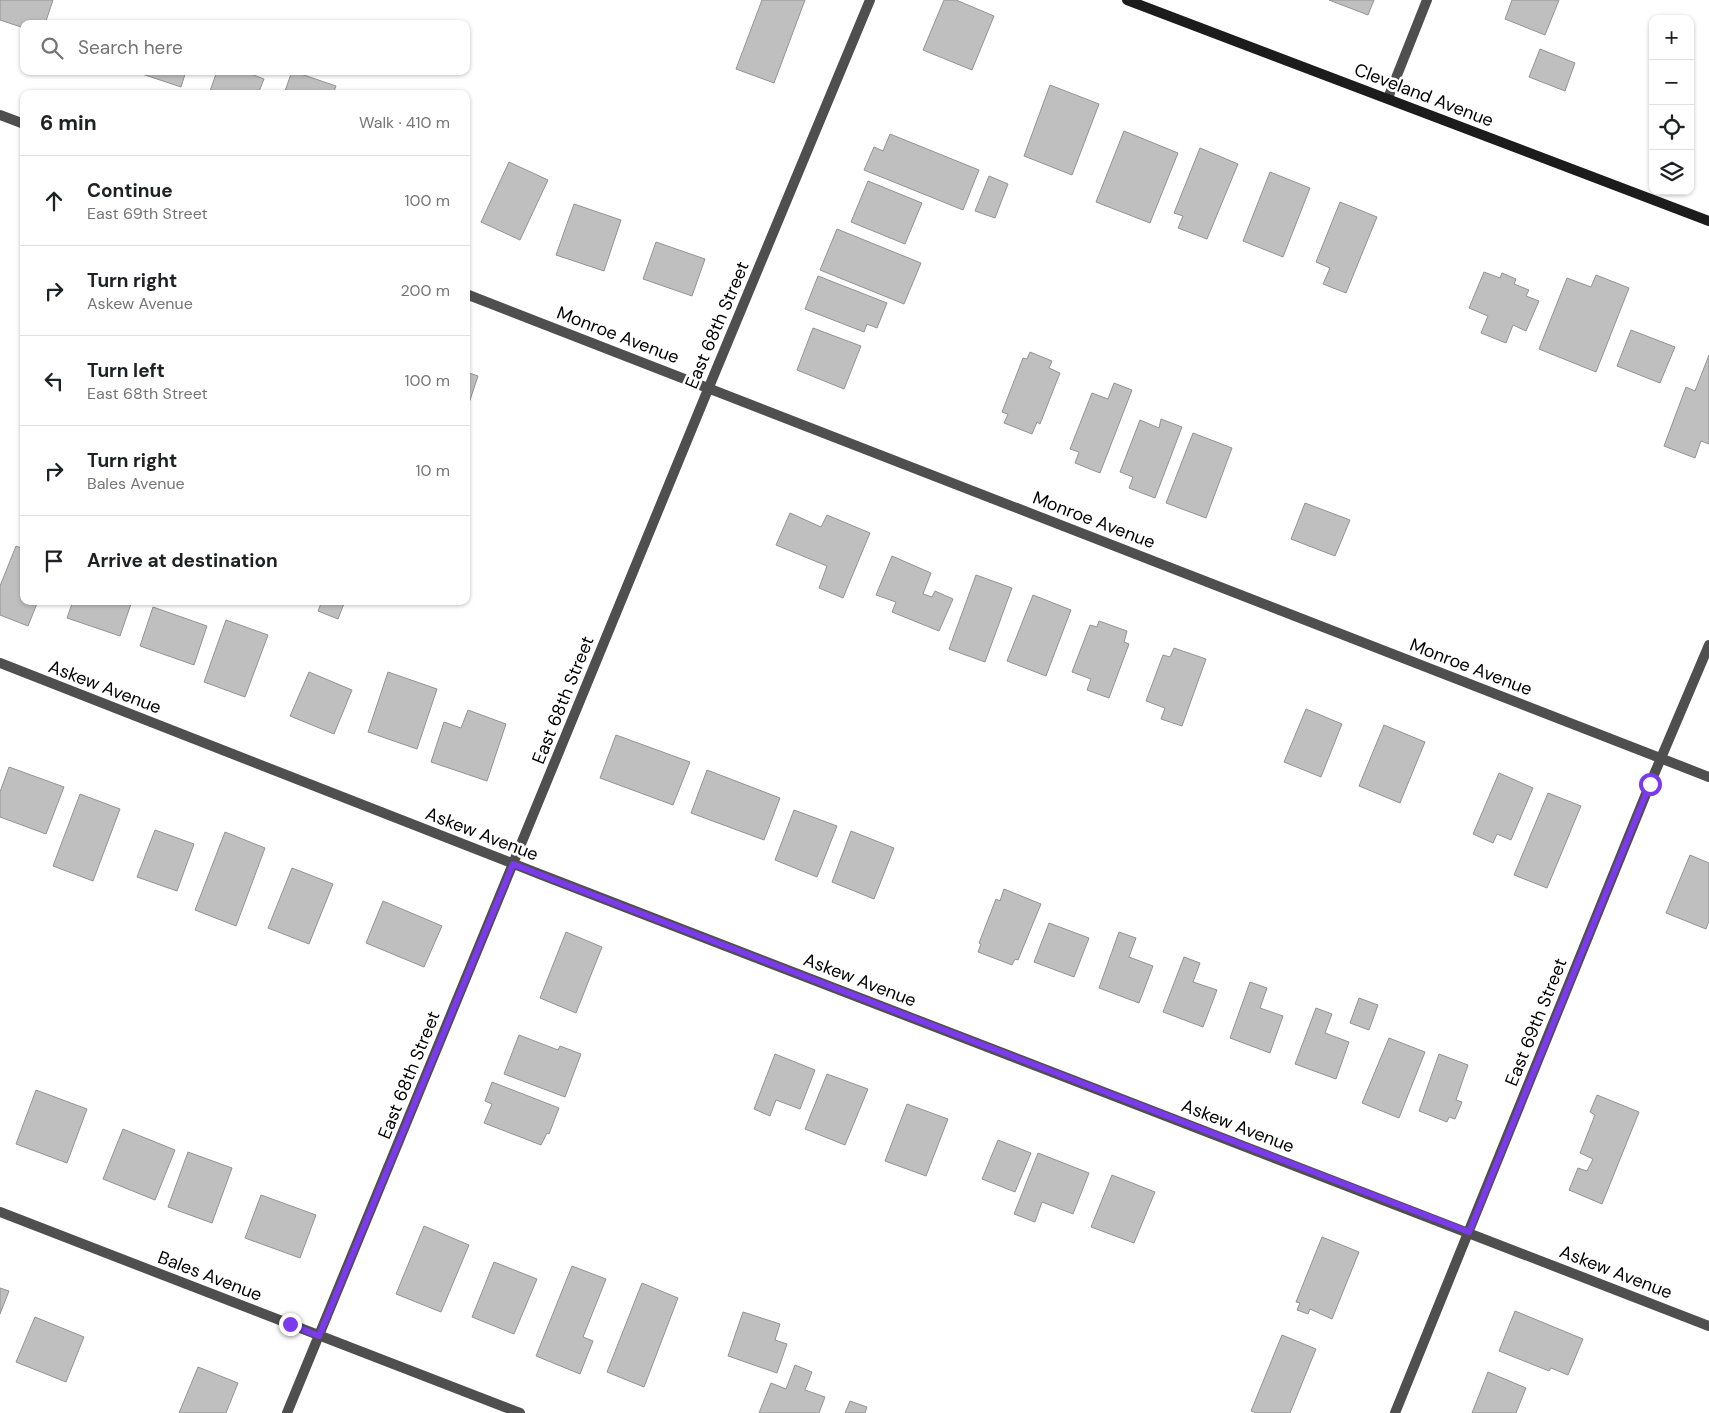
<!DOCTYPE html>
<meta charset="utf-8">
<style>
:root{--surface:#fff;--page:#f2f2f2;--text:#202124;--muted:#757577;--line:#e0e0e0}
body{margin:0;font-family:"DM Sans",sans-serif;background:var(--page);color:var(--text)}
.controls{position:absolute;right:15px;top:15px;display:grid;overflow:hidden;border-radius:10px;box-shadow:0 1px 4px #0004}
.controls button{width:45px;height:45px;display:grid;place-items:center;padding:0;border:0;border-bottom:1px solid var(--line);background:var(--surface);color:var(--text);font:25px sans-serif}
.stop{position:absolute;width:15px;height:15px;margin:-11px;border:4px solid #7c3aed;border-radius:50%;background:#fff}
.stop.end{background:#7c3aed;border-color:#fff;box-shadow:0 1px 5px #0008}
.list{margin:0;padding:0;list-style:none}
h2{display:flex;justify-content:space-between;align-items:center;height:65px;margin:0;padding:0 20px;font-size:21px}
h2 small{font-size:16px;font-weight:400;color:var(--muted)}
.list li{display:grid;grid-template-columns:32px 1fr auto;gap:15px;align-items:center;box-sizing:border-box;height:90px;padding:0 20px;border-top:1px solid var(--line)}
.list b{display:block;font-size:19px;white-space:nowrap}
.list p{margin:0;font-size:16px;white-space:nowrap;color:var(--muted)}
.list em{font-size:16px;font-style:normal;color:var(--muted)}
.icon{flex:none;width:28px;height:28px;fill:none;stroke:currentColor;stroke-width:2;stroke-linecap:round;stroke-linejoin:round}
.map{position:relative;flex:none;width:1709px;height:1413px;overflow:hidden}
.search{position:absolute;background:var(--surface);box-shadow:0 1px 4px #0004;left:20px;top:20px;width:450px;height:55px;display:flex;align-items:center;gap:12px;box-sizing:border-box;padding:0 18px;border-radius:10px;color:var(--muted);font-size:19px}
.panel{position:absolute;background:var(--surface);box-shadow:0 1px 4px #0004;left:20px;top:90px;width:450px;height:515px;border-radius:10px}
.map>svg:first-child{display:block}
.building{fill:#bfbfbf;stroke:#939393}
.lines{fill:none;stroke-linecap:round;stroke-linejoin:round}
.minor{stroke:#4f4f4f;stroke-width:10}
.secondary{stroke:#1c1c1c;stroke-width:10}
.route{stroke:#7c3aed;stroke-width:6}
.labels{text-anchor:middle;dominant-baseline:central;stroke-width:5;stroke-linejoin:round;paint-order:stroke}
.street-label{font-size:18px;fill:#000;stroke:#fff}
</style>
<div class="map">
<svg width="1709" height="1413" viewBox="0 0 1709 1413">
<rect width="100%" height="100%" fill="#fff"/>
<path class="building" d="M0 0H53L45 24H24V28L0 20Z
M762 0H805L774 83 736 69Z
M944 0H956L994 16 972 70 923 50Z
M1329 0H1374L1368 15Z
M1512 0H1559L1545 35 1505 19Z
M1540 49 1575 63 1565 91 1529 77Z
M143 71H186L181 87 142 74Z
M217 71H243L264 79 258 94H209Z
M292 71 336 86 333 94H284Z
M1050 85 1099 104 1072 175 1024 156Z
M1124 131 1178 153 1150 223 1096 202Z
M890 134 979 170 963 210 864 170 874 147 883 151Z
M1200 148 1238 164 1207 239 1178 228 1183 216 1174 213Z
M509 162 548 180 520 240 481 222Z
M1270 172 1310 188 1283 257 1243 241Z
M989 176 1008 184 995 218 975 211Z
M868 181 922 203 905 244 851 222Z
M1340 202 1377 217 1346 293 1323 284 1330 268 1316 262Z
M574 204 621 220 604 271 556 255Z
M837 229 921 263 904 304 820 270Z
M656 242 705 259 692 296 643 279Z
M1484 272 1500 278 1502 273 1516 279 1514 284 1529 290 1526 296 1539 301 1526 331 1513 325 1506 343 1481 333 1488 316 1469 308Z
M1596 275 1629 288 1596 372 1539 349 1567 278 1591 287Z
M818 276 887 303 877 328 867 324 864 332 805 309Z
M813 328 861 346 844 389 797 370Z
M1631 330 1675 347 1660 383 1617 366Z
M1030 352 1052 361 1049 368 1060 373 1040 424 1037 422 1032 434 1004 423 1008 414 1002 412 1023 358 1027 359Z
M1709 355V444L1701 441 1695 458 1664 446 1686 387 1695 391Z
M466 372 478 376 466 412Z
M1114 383 1132 390 1100 473 1075 463 1079 452 1070 449 1092 393 1108 399Z
M1161 419 1182 427 1155 498 1129 488 1133 477 1120 472 1140 420 1159 428Z
M1193 433 1232 448 1206 518 1166 503Z
M1305 503 1350 520 1335 556 1291 539Z
M790 513 821 527 827 515 870 533 843 598 819 588 827 566 776 545Z
M16 546 24 549V601H38L28 626 0 615V586Z
M892 556 931 573 923 594 932 597 935 591 953 599 939 631 892 612 896 602 876 595Z
M976 575 1012 588 985 662 949 649Z
M1033 595 1071 610 1046 676 1007 661Z
M73 601H132L120 636 67 618Z
M322 601H345L338 619 318 611Z
M153 607 207 626 194 665 140 646Z
M226 620 268 635 245 697 204 682Z
M1099 621 1127 631 1124 642 1129 644 1109 698 1087 690 1091 679 1072 672 1090 625 1097 627Z
M1174 648 1206 659 1182 726 1161 719 1165 708 1146 701 1163 655 1170 657Z
M309 672 352 690 334 734 290 716Z
M388 672 437 689 417 749 368 732Z
M1306 709 1342 724 1321 777 1284 762Z
M468 710 506 724 487 781 431 762 444 722 461 728Z
M1384 725 1425 742 1400 803 1359 786Z
M616 735 690 762 673 805 600 778Z
M9 767 64 787 46 834 0 817V792Z
M707 770 780 798 764 840 691 813Z
M1499 773 1533 788 1511 840 1497 834 1493 843 1473 834Z
M1548 793 1581 806 1547 888 1514 875Z
M80 794 120 809 93 881 53 866Z
M794 810 837 826 817 877 775 860Z
M155 830 194 844 177 891 137 877Z
M851 831 894 848 874 899 832 882Z
M225 832 265 848 236 926 195 910Z
M1690 855 1709 863V921L1706 929 1666 913Z
M292 868 333 884 309 944 268 928Z
M1004 889 1041 904 1018 960 1015 959 1012 965 978 952 981 944 979 943 996 899 1000 901Z
M383 901 442 926 424 967 366 943Z
M1049 923 1089 938 1074 977 1034 962Z
M566 932 602 947 576 1013 540 998Z
M1119 932 1136 938 1129 957 1153 966 1139 1003 1099 988Z
M1184 957 1200 963 1193 982 1217 990 1203 1027 1163 1012Z
M1250 982 1267 988 1260 1008 1283 1016 1270 1053 1230 1038Z
M1359 998 1378 1005 1369 1030 1350 1023Z
M1316 1008 1332 1014 1325 1033 1349 1042 1336 1079 1295 1064Z
M519 1035 558 1050 560 1046 581 1054 565 1097 504 1074Z
M1389 1038 1425 1052 1399 1118 1362 1103Z
M775 1054 815 1070 800 1109 776 1100 770 1116 754 1109Z
M1439 1054 1468 1065 1456 1100 1462 1102 1455 1119 1449 1117 1447 1122 1419 1111Z
M827 1074 868 1089 845 1145 805 1129Z
M492 1082 559 1108 549 1134 547 1133 541 1145 484 1123 492 1104 485 1101Z
M36 1090 87 1109 67 1163 16 1144Z
M1597 1095 1639 1112 1602 1204 1569 1190 1578 1168 1587 1171 1593 1159 1580 1153 1595 1115 1590 1112Z
M907 1104 948 1119 926 1176 885 1161Z
M123 1129 175 1150 155 1200 103 1179Z
M998 1140 1031 1153 1015 1192 982 1179Z
M188 1152 232 1168 212 1223 168 1207Z
M1038 1153 1089 1173 1073 1214 1042 1202 1035 1222 1014 1214Z
M1112 1175 1155 1192 1134 1243 1091 1227Z
M261 1195 316 1215 300 1258 245 1238Z
M424 1226 469 1245 441 1312 396 1294Z
M1322 1237 1359 1252 1332 1319 1310 1309 1308 1314 1297 1310 1300 1303 1296 1302Z
M494 1262 537 1279 514 1334 472 1317Z
M572 1266 606 1279 583 1337 593 1341 580 1374 536 1356Z
M642 1283 678 1298 644 1387 607 1372Z
M0 1288 9 1291 0 1314Z
M1515 1311 1583 1339 1568 1375 1551 1368 1549 1371 1499 1351Z
M743 1312 780 1324 775 1340 787 1344 777 1373 728 1356Z
M35 1317 84 1337 66 1382 16 1362Z
M1282 1335 1316 1349 1290 1413H1256L1251 1411Z
M795 1365 812 1372 805 1390 825 1397 819 1413H759L771 1383 786 1389Z
M198 1367 238 1383 226 1413H179Z
M1488 1372 1526 1388 1516 1413H1472Z
M850 1401 867 1407 865 1413H845Z"/>
<g class="lines">
<path class="minor" d="M1388 98 1427 0
M0 115 24 124
M466 294 1709 777
M0 663 542 875 1709 1326
M0 1212 520 1413
M287 1413 709 387 870 0
M1395 1413 1650 784 1709 645"/>
<path class="secondary" d="M1127 0 1709 221"/>
</g>
<g class="lines">
<path class="route" d="M290 1324 319 1336 513 864 1469 1232 1650 784"/>
</g>
<g class="labels">
<g class="street-label">
<text transform="translate(1424 95) rotate(21)">Cleveland Avenue</text>
<text transform="translate(717 325) rotate(-67)">East 68th Street</text>
<text transform="translate(618 335) rotate(21)">Monroe Avenue</text>
<text transform="translate(1094 520) rotate(21)">Monroe Avenue</text>
<text transform="translate(1471 667) rotate(21)">Monroe Avenue</text>
<text transform="translate(105 687) rotate(21)">Askew Avenue</text>
<text transform="translate(563 700) rotate(-68)">East 68th Street</text>
<text transform="translate(482 834) rotate(21)">Askew Avenue</text>
<text transform="translate(860 980) rotate(21)">Askew Avenue</text>
<text transform="translate(1536 1022) rotate(-68)">East 69th Street</text>
<text transform="translate(409 1075) rotate(-68)">East 68th Street</text>
<text transform="translate(1238 1126) rotate(21)">Askew Avenue</text>
<text transform="translate(1616 1272) rotate(21)">Askew Avenue</text>
<text transform="translate(210 1276) rotate(21)">Bales Avenue</text>
</g>
</g>
</svg>
<div class="controls">
<button>+</button>
<button>−</button>
<button><svg class="icon" aria-label="locate" viewBox="0 0 24 24"><circle cx="12" cy="12" r="6"/><path d="M12 2v4M12 18v4M2 12h4M18 12h4"/></svg></button>
<button><svg class="icon" aria-label="layers" viewBox="0 0 24 24"><path d="M12 4l9 5-9 5-9-5zM3 14l9 5 9-5"/></svg></button>
</div>
<div class="stop" style="left:1650px;top:784px"></div>
<div class="stop end" style="left:290px;top:1324px"></div>
<div class="search"><svg class="icon" aria-label="search" viewBox="0 0 24 24"><circle cx="10" cy="10" r="6"/><path d="M15 15l6 6"/></svg>Search here</div>
<section class="panel">
<h2>6 min<small>Walk · 410 m</small></h2>
<ul class="list">
<li><svg class="icon" aria-label="ahead" viewBox="0 0 24 24"><path d="M12 20V5M6 11l6-6 6 6"/></svg><div><b>Continue</b><p>East 69th Street</p></div><em>100 m</em></li>
<li><svg class="icon" aria-label="right" viewBox="0 0 24 24"><path d="M7 20v-9h11M14 6l5 5-5 5"/></svg><div><b>Turn right</b><p>Askew Avenue</p></div><em>200 m</em></li>
<li><svg class="icon" aria-label="left" viewBox="0 0 24 24"><path d="M17 20v-9H6M10 6l-5 5 5 5"/></svg><div><b>Turn left</b><p>East 68th Street</p></div><em>100 m</em></li>
<li><svg class="icon" aria-label="right" viewBox="0 0 24 24"><path d="M7 20v-9h11M14 6l5 5-5 5"/></svg><div><b>Turn right</b><p>Bales Avenue</p></div><em>10 m</em></li>
<li><svg class="icon" aria-label="arrive" viewBox="0 0 24 24"><path d="M6 21V4h12l-3 4 3 4H6"/></svg><div><b>Arrive at destination</b></div></li>
</ul>
</section>
</div>
